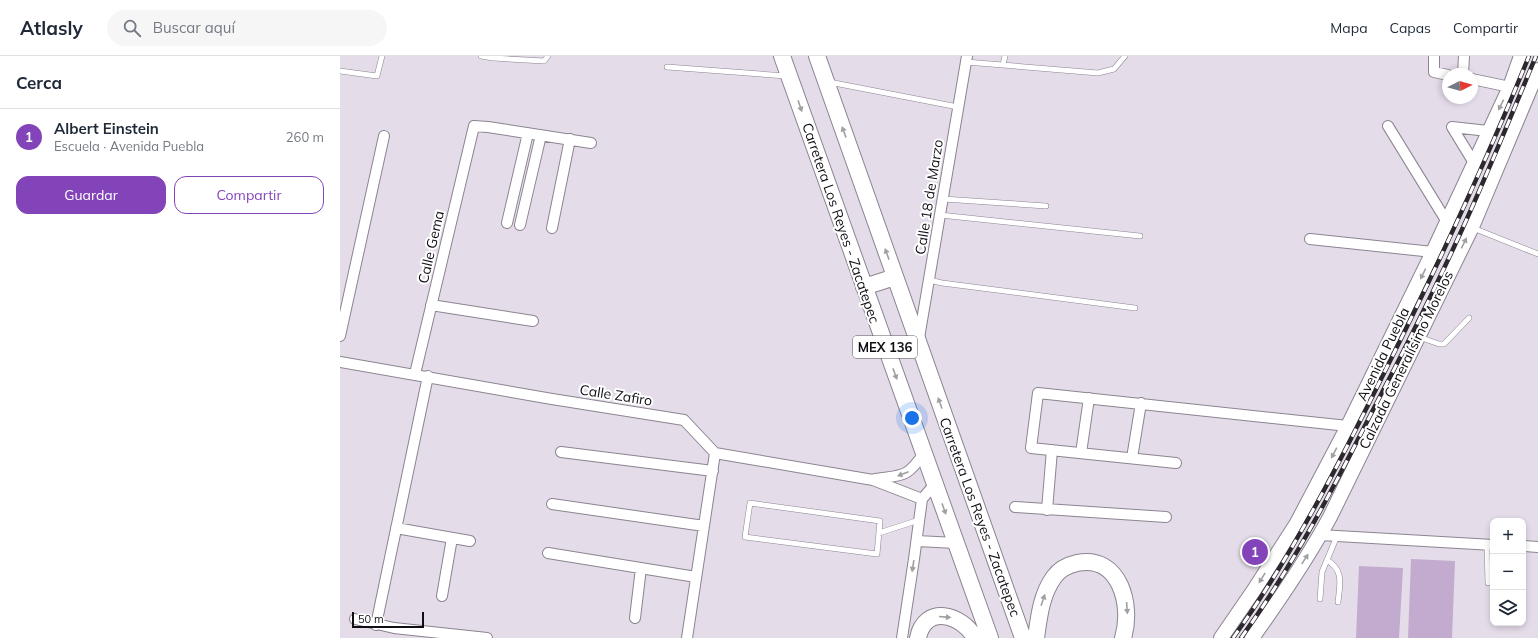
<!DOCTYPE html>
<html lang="es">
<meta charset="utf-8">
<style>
:root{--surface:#fff;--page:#f6f6f7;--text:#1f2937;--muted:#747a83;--line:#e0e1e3;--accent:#8444b9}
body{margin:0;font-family:Mulish,sans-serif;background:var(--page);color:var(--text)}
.controls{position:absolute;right:12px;bottom:12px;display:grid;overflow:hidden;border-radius:8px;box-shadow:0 2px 6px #0003}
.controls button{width:36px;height:36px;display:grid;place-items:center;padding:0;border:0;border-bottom:1px solid var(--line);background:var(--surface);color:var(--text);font:20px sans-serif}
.compass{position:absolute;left:1102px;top:12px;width:36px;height:36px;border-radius:50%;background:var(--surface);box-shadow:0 2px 6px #0003;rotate:84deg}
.scale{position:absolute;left:12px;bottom:10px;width:72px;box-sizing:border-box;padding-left:4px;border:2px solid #110e13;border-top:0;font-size:11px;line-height:14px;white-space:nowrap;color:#110e13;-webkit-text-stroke:3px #fff;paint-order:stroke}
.you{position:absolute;left:572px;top:362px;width:14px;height:14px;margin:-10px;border:3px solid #fff;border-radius:50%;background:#1a73e8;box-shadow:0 0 0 6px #1a73e833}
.badge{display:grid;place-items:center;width:26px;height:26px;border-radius:50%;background:var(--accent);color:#fff;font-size:13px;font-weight:700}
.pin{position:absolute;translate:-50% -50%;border:2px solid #fff;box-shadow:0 1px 4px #0006}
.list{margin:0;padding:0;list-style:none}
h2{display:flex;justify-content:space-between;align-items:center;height:52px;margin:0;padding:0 16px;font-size:17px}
h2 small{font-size:13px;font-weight:400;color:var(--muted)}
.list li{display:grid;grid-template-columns:26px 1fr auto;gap:12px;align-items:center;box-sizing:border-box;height:56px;padding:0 16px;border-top:1px solid var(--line)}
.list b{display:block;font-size:15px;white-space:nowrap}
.list p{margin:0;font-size:13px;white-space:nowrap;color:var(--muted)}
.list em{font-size:13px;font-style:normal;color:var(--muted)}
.actions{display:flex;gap:8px;padding:12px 16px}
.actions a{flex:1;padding:9px 0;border:1px solid var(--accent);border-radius:12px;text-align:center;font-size:14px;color:var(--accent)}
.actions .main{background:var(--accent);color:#fff}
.icon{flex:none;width:22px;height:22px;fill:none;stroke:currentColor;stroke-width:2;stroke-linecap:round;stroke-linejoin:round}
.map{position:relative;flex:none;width:1198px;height:582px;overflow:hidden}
header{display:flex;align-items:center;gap:24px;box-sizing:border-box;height:56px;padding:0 20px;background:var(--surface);border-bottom:1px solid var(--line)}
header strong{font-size:19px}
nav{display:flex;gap:22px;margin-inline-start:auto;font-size:14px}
.search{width:280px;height:36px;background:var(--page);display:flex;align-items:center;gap:10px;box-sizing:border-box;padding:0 14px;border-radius:22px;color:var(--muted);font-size:15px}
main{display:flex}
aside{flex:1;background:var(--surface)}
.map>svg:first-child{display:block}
.park{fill:#c2abcf}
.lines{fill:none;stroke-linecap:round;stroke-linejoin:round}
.service-casing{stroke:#8c8490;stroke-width:6}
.minor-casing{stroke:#8c8490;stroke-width:12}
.secondary-casing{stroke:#8c8490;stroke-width:16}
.primary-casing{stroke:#8c8490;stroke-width:18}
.service{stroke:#fff;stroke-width:5}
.minor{stroke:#fff;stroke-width:10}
.secondary{stroke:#fff;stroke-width:14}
.primary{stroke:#fff;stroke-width:16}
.rail-casing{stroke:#2c282e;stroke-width:4.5}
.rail{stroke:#fff;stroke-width:3;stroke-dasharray:9;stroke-linecap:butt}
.oneway{fill:#a09fa1}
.labels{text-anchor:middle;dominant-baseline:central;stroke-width:4;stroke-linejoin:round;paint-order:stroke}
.shield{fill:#fff;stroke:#58565a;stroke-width:1}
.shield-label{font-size:13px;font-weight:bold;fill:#110e13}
.street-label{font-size:14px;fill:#110e13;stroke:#fff}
</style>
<header>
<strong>Atlasly</strong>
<div class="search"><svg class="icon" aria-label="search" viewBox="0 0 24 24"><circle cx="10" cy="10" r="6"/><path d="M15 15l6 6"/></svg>Buscar aquí</div>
<nav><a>Mapa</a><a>Capas</a><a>Compartir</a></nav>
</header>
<main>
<aside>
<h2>Cerca<small></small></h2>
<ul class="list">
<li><span class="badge">1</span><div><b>Albert Einstein</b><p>Escuela · Avenida Puebla</p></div><em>260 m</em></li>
</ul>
<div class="actions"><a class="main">Guardar</a><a>Compartir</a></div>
</aside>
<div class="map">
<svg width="1198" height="582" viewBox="0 0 1198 582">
<rect width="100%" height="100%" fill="#e4dce9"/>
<path class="park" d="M1071 503 1115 505 1112 582H1068Z
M1019 510 1063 512 1059 582H1016Z"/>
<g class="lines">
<g class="service-casing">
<path id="service" d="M141 0 153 2 204 5 208 0
M626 6 758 17 774 13 785 0
M663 9 665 0
M327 11 446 20
M0 15 37 20 42 0
M489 26 618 51
M603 143 706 150
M600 159 800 180
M1133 172 1198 198
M589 224 602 227 795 252
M1079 281 1099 288H1104L1129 262
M410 447 540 465 537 498 405 481Z
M539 477 579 464
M1147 489 1148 527
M987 504C1004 514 1000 528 998 546
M980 543 982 516 997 480"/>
</g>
<g class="minor-casing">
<path id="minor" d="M1094 0V16L1108 19
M1123 18 1124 0
M1132 23 1170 31
M1048 70 1107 166
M1112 71 1134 107
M1112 71 1148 75
M167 167 188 77
M180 169 201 79
M212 172 230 83
M970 183 1093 196
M91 249 193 265
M0 280 44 80
M579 282 627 0
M0 306 212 343 344 364 375 397 533 424 582 443
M75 318 134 70 148 71 251 87
M221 396 373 415
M741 397 749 342
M792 402 801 347
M836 407 691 392 698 337 1008 370
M535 423C563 419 567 422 584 397
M212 448 364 470
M675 451 826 461
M707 454 712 394
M56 472 130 485
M980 479 1153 489
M577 485 616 487
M1183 490 1198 491
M208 497 356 521
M102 540 112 482
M295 562 301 512
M15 563 54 572 147 582
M36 569 88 320
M347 582 375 397
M562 582 574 503 582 443 595 428"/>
</g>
<g class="secondary-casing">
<path id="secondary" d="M881 582 914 534 957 467 1008 370 1093 196 1170 31 1181 0
M912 582C940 543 967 503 990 461L1132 171 1198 14"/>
</g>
<g class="primary-casing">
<path id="primary" d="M442 0 650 582
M477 0 683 582
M524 231 555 221
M578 582C585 548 622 558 635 582
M696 582C699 561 701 539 714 521 719 514 728 509 737 507 780 498 793 550 783 582"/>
</g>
<use href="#service" class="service"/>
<use href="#minor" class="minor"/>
<use href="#secondary" class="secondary"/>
<use href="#primary" class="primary"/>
<g class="rail-casing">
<path id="rail" d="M893 582C954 497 1001 404 1047 311 1098 209 1146 106 1189 0
M901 582C953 510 994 431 1034 352 1064 295 1093 237 1120 178 1147 119 1171 60 1196 0"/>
</g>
<use href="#rail" class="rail"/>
</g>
<defs><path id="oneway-solid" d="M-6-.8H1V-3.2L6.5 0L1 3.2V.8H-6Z"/></defs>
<g class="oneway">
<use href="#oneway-solid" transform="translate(1161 49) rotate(116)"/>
<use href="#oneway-solid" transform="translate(460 50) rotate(71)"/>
<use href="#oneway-solid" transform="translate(504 76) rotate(-110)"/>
<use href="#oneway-solid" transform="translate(1124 187) rotate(-64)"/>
<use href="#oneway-solid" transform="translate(547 198) rotate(-110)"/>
<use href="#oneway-solid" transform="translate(1083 218) rotate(116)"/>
<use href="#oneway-solid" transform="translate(555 318) rotate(70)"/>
<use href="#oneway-solid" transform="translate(600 347) rotate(-110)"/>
<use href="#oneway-solid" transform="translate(994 397) rotate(118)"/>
<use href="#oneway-solid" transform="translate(563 418) rotate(159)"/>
<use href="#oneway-solid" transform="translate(604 453) rotate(70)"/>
<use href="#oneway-solid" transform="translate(965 503) rotate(-57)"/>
<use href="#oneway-solid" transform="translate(573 510) rotate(99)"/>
<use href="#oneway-solid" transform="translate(922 522) rotate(122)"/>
<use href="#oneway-solid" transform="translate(703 544) rotate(-71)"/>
<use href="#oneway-solid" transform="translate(787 552) rotate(86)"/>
<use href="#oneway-solid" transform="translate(605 561) rotate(5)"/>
</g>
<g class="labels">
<rect class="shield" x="513" y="280" width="64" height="22" rx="3"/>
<g class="shield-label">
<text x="545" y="291">MEX 136</text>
</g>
<g class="street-label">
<text transform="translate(589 141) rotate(-81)">Calle 18 de Marzo</text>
<text transform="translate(501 167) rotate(71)">Carretera Los Reyes - Zacatepec</text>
<text transform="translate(91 191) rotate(-77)">Calle Gema</text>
<text transform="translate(1043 298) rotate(-64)">Avenida Puebla</text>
<text transform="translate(1066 304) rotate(-64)">Calzada Generalísimo Morelos</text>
<text transform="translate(276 339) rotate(9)">Calle Zafiro</text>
<text transform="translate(640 461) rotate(70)">Carretera Los Reyes - Zacatepec</text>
</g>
</g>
</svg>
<div class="controls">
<button>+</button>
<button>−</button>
<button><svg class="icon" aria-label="layers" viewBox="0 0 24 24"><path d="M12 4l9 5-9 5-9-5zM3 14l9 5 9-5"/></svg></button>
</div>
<svg class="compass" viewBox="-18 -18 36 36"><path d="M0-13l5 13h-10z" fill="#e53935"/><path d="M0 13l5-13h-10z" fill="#747a83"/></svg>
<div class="scale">50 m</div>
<div class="you"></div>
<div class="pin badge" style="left:915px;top:496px">1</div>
</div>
</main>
